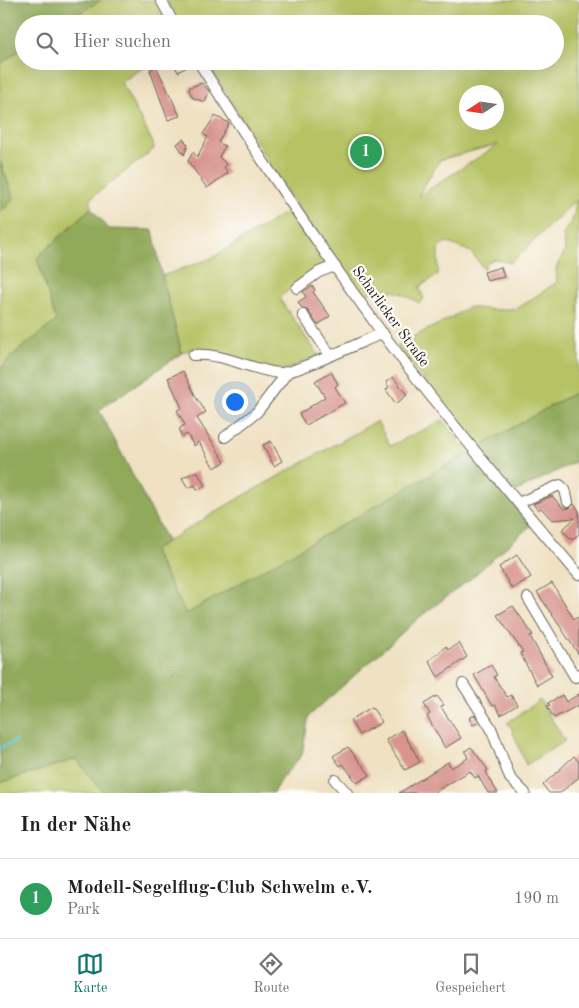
<!DOCTYPE html>
<html lang="de">
<meta charset="utf-8">
<style>
:root{--surface:#fff;--page:#f2f2f2;--text:#202124;--muted:#757577;--line:#e0e0e0;--accent:#0f766e}
body{margin:0;font-family:"Old Standard TT",serif;background:var(--page);color:var(--text)}
.compass{position:absolute;left:459px;top:85px;width:45px;height:45px;border-radius:50%;background:var(--surface);box-shadow:0 5px 20px #0002;rotate:258deg}
.you{position:absolute;left:234px;top:401px;width:18px;height:18px;margin:-12px;border:4px solid #fff;border-radius:50%;background:#1a73e8;box-shadow:0 0 0 8px #1a73e833}
.badge{display:grid;place-items:center;width:32px;height:32px;border-radius:50%;background:var(--accent);color:#fff;font-size:16px;font-weight:700}
.pin{position:absolute;translate:-50% -50%;border:2px solid #fff;box-shadow:0 1px 5px #0006}
.list{margin:0;padding:0;list-style:none}
h2{display:flex;justify-content:space-between;align-items:center;height:65px;margin:0;padding:0 20px;font-size:21px}
h2 small{font-size:16px;font-weight:400;color:var(--muted)}
.list li{display:grid;grid-template-columns:32px 1fr auto;gap:15px;align-items:center;box-sizing:border-box;height:80px;padding:0 20px;border-top:1px solid var(--line)}
.list b{display:block;font-size:19px;white-space:nowrap}
.list p{margin:0;font-size:16px;white-space:nowrap;color:var(--muted)}
.list em{font-size:16px;font-style:normal;color:var(--muted)}
.icon{flex:none;width:28px;height:28px;fill:none;stroke:currentColor;stroke-width:2;stroke-linecap:round;stroke-linejoin:round}
.map{position:relative;flex:none;width:579px;height:793px;overflow:hidden}
.search{position:absolute;background:var(--surface);box-shadow:0 5px 20px #0002;left:15px;right:15px;top:15px;height:55px;display:flex;align-items:center;gap:12px;box-sizing:border-box;padding:0 18px;border-radius:28px;color:var(--muted);font-size:19px}
.sheet{height:145px;background:var(--surface)}
nav{display:flex;justify-content:space-around;align-items:center;box-sizing:border-box;height:70px;border-top:1px solid var(--line);background:var(--surface);font-size:14px;color:var(--muted)}
nav a{display:grid;justify-items:center;gap:2px}
nav .on{color:var(--accent)}
.map>svg:first-child{display:block}
.green{fill:#b6c365;stroke:#697040;fill-rule:evenodd}
.forest{fill:#90a95a;stroke:#56623b}
.lines{fill:none;stroke-linecap:round;stroke-linejoin:round}
.stream{stroke:#58c5cd;stroke-width:3}
.building{fill:#d89590}
.minor-casing{stroke:#666156;stroke-width:12}
.minor{stroke:#fff;stroke-width:10}
.labels{text-anchor:middle;dominant-baseline:central;stroke-width:4.5;stroke-linejoin:round;paint-order:stroke}
.street-label{font-size:15px;fill:#1c1c1c;stroke:#fdfcf7}
</style>
<div class="map">
<svg width="579" height="793" viewBox="0 0 579 793">
<rect width="100%" height="100%" fill="#fdfcf7"/>
<filter id="ink" filterUnits="userSpaceOnUse"><feTurbulence type="fractalNoise" baseFrequency=".02" numOctaves="2"/><feDisplacementMap in="SourceGraphic" scale="10" xChannelSelector="R" yChannelSelector="G"/><feConvolveMatrix kernelMatrix="1 2 1 2 8 2 1 2 1" color-interpolation-filters="sRGB"/></filter>
<filter id="wash" filterUnits="userSpaceOnUse"><feTurbulence type="fractalNoise" baseFrequency=".0096" numOctaves="4" result="noise"/><feDisplacementMap in="SourceGraphic" scale="20" xChannelSelector="R" yChannelSelector="G"/><feGaussianBlur stdDeviation="1.12" result="paint"/><feColorMatrix in="noise" values="0 0 0 0 0 0 0 0 0 0 0 0 0 0 0 0 0 1.4 0 .05"/><feComposite in="paint" operator="in"/></filter>
<g filter="url(#wash)">
<rect width="100%" height="100%" fill="#efe1c2"/>
<path class="green" d="M101 0H157L170 24H62Z
M167 0H579V390L477 448 397 346C420 331 446 323 468 307L495 310 518 308 557 282 556 268 565 250 563 234 574 216 576 200 511 263 494 259 487 263 484 269 471 252 446 242 438 249V275L419 287 424 299 419 303C401 292 381 283 362 297L288 193 206 61H555V24H183L181 20 176 21ZM466 92H496V122H466ZM498 144V145L418 196 440 160Z
M24 47V61H154L121 82 153 143 154 149 91 198V208L37 258 57 321 10 357 0 370V212L14 199 0 161V64Z
M290 210 325 262 279 298 319 356 287 369 264 368 192 348 182 353 162 276 212 258Z
M443 420 469 453 186 614 153 550 227 505 377 421 390 446Z
M540 700 565 741 526 765 511 727 507 723Z
M76 759 104 793H0V783Z"/>
<path class="forest" d="M0 0H101L62 24H24V47L0 64Z
M0 161 14 199 0 212Z
M91 208 109 229 153 230 162 276 182 353 99 410 167 541 153 551 186 614 579 390V460L507 496 531 525 469 580 421 616 309 716 302 755 281 779 273 793H104L76 759 0 783V370L10 357 56 321 37 258Z"/>
<g class="lines">
<path class="stream" d="M0 748 16 741"/>
</g>
<g id="blocks">
<path class="building" d="M172 61H191L192 64 178 72Z
M156 66 180 116 168 120 150 70Z
M202 83 209 91 205 102 193 98 189 90 190 87Z
M215 116 229 123 218 142 225 146 219 157 227 165 224 167 228 173 207 188 188 161 193 152 197 157 208 137 203 134Z
M183 139 188 145 184 155 177 144Z
M501 267 504 277 487 281 484 272Z
M312 286 315 290 313 292 330 316 318 325 308 311 302 308 298 302 306 297 303 292Z
M183 371 197 399 206 412 197 418 225 462 214 468 199 442 194 446 187 434 182 437 180 432V428L185 425 177 410 182 408 168 378Z
M331 372 338 384 335 387 345 403 306 425 299 414 325 397 315 381Z
M393 377 407 395 396 404 386 390 389 387 386 382Z
M271 441 282 461 274 466 263 445Z
M197 471 205 486 197 490 195 485 188 488 182 478Z
M552 496 564 509 570 508 574 504 579 511V534L572 540 562 530 575 518 552 520 541 508 538 510 533 504Z
M517 555 531 577 512 589 499 567Z
M552 583 574 619 579 617V655L537 592Z
M513 606 533 635 530 636 552 676 537 685 520 653 523 652 497 615Z
M459 643 467 657 438 677 429 661 446 646 448 650Z
M491 665 497 675 494 677 507 697 511 695 517 705 501 715 495 705 492 706 474 675Z
M579 694V705L554 718 547 706 550 705 548 703 562 695 566 702Z
M437 696 444 705 441 707 461 738 445 748 427 716 430 714 424 704Z
M372 707 382 722 359 735 350 720Z
M475 715 479 722 473 725 469 718Z
M402 730 420 762 405 770 386 740Z
M348 747 370 775 357 783 343 764 340 766 333 756Z
M471 747 488 770 486 771 489 779 498 793H488L478 776 475 778 470 771 433 793H399L448 762 451 768 468 758 465 751Z
M574 756 579 762V777L560 793H549L543 785Z"/>
</g>
</g>
<g filter="url(#ink)">
<use href="#blocks" fill-opacity="0" stroke="#666156" stroke-width="1"/>
<g class="lines">
<g class="minor-casing">
<path id="minor" d="M161 0 174 24
M198 61C257 154 318 245 383 334 445 417 512 496 579 575
M297 288 319 272 335 266
M303 315 330 355
M193 355C222 352 251 370 279 373 295 374 363 341 383 333
M225 437 257 412 287 373
M518 503 560 485 565 490 568 502
M528 598 575 677 579 674
M463 684 491 728 510 778 525 793
M335 780 347 793"/>
</g>
<use href="#minor" class="minor"/>
</g>
</g>
<g class="labels">
<g class="street-label">
<text transform="translate(390 317) rotate(54)">Scharlicker Straße</text>
</g>
</g>
</svg>
<svg class="compass" viewBox="-18 -18 36 36"><path d="M0-13l5 13h-10z" fill="#e53935"/><path d="M0 13l5-13h-10z" fill="#757577"/></svg>
<div class="you"></div>
<div class="pin badge" style="left:366px;top:152px;background:#2e9e5b">1</div>
<div class="search"><svg class="icon" aria-label="search" viewBox="0 0 24 24"><circle cx="10" cy="10" r="6"/><path d="M15 15l6 6"/></svg>Hier suchen</div>
</div>
<section class="sheet">
<h2>In der Nähe<small></small></h2>
<ul class="list">
<li><span class="badge" style="background:#2e9e5b">1</span><div><b>Modell-Segelflug-Club Schwelm e.V.</b><p>Park</p></div><em>190 m</em></li>
</ul>
</section>
<nav>
<a class="on"><svg class="icon" aria-label="map" viewBox="0 0 24 24"><path d="M3 6l6-2 6 2 6-2v14l-6 2-6-2-6 2zM9 4v14M15 6v14"/></svg>Karte</a>
<a><svg class="icon" aria-label="directions" viewBox="0 0 24 24"><path d="M12 3l9 9-9 9-9-9zM9 14v-3h6M13 9l2 2-2 2"/></svg>Route</a>
<a><svg class="icon" aria-label="saved" viewBox="0 0 24 24"><path d="M7 4h10v16l-5-4-5 4z"/></svg>Gespeichert</a>
</nav>
